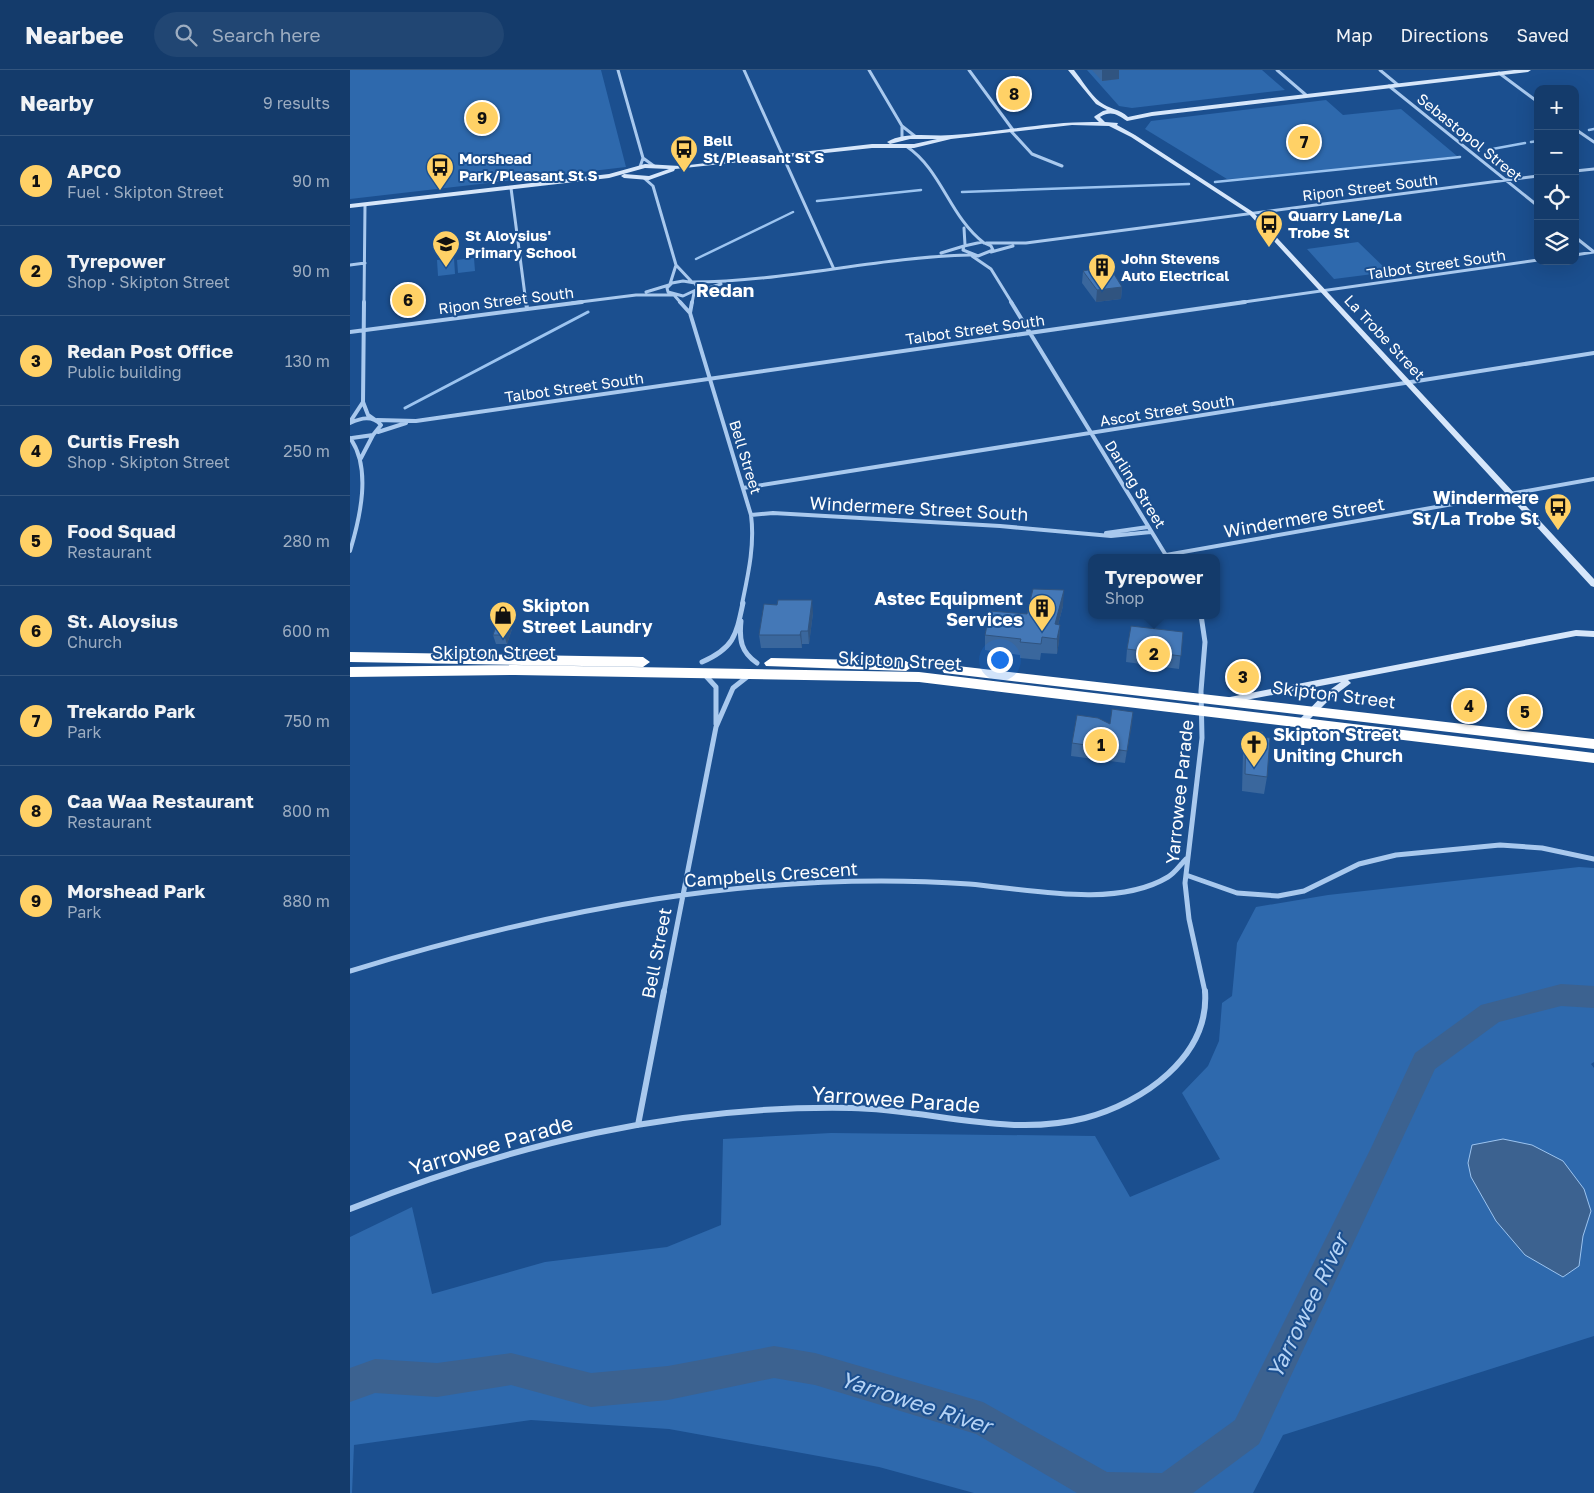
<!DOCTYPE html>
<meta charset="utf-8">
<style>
:root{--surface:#143b6b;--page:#214673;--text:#f1f3f6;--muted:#9dadc1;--line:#33557e;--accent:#ffd166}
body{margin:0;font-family:"Golos Text",sans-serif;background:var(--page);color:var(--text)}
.controls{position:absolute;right:15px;top:15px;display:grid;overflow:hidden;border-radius:10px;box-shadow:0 5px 20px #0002}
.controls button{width:45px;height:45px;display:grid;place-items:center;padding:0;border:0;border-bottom:1px solid var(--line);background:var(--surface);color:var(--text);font:25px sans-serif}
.you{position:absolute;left:649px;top:589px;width:18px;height:18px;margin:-12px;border:4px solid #fff;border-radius:50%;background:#1a73e8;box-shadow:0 0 0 8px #1a73e833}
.badge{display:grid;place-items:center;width:32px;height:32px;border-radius:50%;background:var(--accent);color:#111;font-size:16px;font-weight:700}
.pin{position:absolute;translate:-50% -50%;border:2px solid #fff;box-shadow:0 1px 5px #0006}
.popup{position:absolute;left:738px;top:484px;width:132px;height:65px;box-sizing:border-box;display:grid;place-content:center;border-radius:10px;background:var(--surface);filter:drop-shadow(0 1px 4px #0005);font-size:16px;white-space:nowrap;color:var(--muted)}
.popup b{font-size:19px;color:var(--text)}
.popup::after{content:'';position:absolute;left:50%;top:100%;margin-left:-10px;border:10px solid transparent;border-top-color:var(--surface)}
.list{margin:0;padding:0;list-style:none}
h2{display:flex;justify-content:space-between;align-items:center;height:65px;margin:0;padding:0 20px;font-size:21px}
h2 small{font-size:16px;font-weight:400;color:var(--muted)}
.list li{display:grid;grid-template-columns:32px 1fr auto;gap:15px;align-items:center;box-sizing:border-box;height:90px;padding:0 20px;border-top:1px solid var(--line)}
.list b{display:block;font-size:19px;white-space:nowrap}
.list p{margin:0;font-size:16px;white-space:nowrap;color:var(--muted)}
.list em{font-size:16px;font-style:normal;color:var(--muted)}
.icon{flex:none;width:28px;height:28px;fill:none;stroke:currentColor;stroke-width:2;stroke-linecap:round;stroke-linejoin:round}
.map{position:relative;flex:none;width:1244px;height:1423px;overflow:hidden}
header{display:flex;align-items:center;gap:30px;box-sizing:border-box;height:70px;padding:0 25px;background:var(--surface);border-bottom:1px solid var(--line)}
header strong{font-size:24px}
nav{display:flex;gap:28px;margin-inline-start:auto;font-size:18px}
.search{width:350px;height:45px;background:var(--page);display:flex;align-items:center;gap:12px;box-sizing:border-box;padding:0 18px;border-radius:28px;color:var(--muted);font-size:19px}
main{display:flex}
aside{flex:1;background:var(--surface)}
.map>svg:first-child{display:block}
.green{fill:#2e69ad}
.water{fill:#3c6290;stroke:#9cc4f0}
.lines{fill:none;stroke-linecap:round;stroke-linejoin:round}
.stream-far1{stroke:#9cc4f0;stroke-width:2.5}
.stream{stroke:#9cc4f0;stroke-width:3}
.river{fill:#3c6290;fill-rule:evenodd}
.street-far3{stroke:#a9c9ee;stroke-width:3}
.street-far2{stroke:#a9c9ee;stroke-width:4}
.street-far1{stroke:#a9c9ee;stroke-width:5}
.street{stroke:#a9c9ee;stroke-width:6}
.secondary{fill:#d6e6fa;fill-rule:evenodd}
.highway{fill:#fff;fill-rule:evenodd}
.wall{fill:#3a679d}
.shaded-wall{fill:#305480}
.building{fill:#4478b7;stroke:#305480}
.labels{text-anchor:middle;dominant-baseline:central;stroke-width:4;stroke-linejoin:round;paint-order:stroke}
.far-street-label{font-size:15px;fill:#fff;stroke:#1b4f8f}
.far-poi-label{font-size:15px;font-weight:bold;fill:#fff;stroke:#1b4f8f;text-anchor:start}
.poi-label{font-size:18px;font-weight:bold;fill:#fff;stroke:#1b4f8f;text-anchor:end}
.street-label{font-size:18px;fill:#fff;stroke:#1b4f8f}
.far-district-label{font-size:19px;font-weight:bold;fill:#fff;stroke:#1b4f8f}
.near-street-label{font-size:21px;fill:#fff;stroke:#1b4f8f}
.near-water-label{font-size:22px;font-style:italic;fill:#b5d3f5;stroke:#1b4f8f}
</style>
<header>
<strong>Nearbee</strong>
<div class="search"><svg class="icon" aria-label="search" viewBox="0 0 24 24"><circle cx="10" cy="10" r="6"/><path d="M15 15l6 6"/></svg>Search here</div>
<nav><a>Map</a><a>Directions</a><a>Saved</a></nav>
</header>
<main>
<aside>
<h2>Nearby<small>9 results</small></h2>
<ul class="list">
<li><span class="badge">1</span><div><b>APCO</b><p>Fuel · Skipton Street</p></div><em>90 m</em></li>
<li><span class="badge">2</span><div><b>Tyrepower</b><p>Shop · Skipton Street</p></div><em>90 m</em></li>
<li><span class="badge">3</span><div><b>Redan Post Office</b><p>Public building</p></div><em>130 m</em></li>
<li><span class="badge">4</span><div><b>Curtis Fresh</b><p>Shop · Skipton Street</p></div><em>250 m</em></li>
<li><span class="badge">5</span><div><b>Food Squad</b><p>Restaurant</p></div><em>280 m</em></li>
<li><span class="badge">6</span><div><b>St. Aloysius</b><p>Church</p></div><em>600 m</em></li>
<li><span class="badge">7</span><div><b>Trekardo Park</b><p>Park</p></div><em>750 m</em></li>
<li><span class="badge">8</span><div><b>Caa Waa Restaurant</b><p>Restaurant</p></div><em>800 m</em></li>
<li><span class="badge">9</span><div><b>Morshead Park</b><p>Park</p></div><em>880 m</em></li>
</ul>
</aside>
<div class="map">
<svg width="1244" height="1423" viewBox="0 0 1244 1423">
<rect width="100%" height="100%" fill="#1b4f8f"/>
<path class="green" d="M0 0H251L276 97 0 129Z
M737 0H912L935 20 782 38 769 36Z
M976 30 993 45 1051 39 1107 86 906 108 877 109 795 59 801 51Z
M1008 172 1039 202 984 209 957 179Z
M104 188 105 204 88 206 87 190Z
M124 188 125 201 108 203 107 190Z
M1229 797 1244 798V992L1241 994 1244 998V1266L933 1365 903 1423H624L529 1397 319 1359 181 1350 4 1375 2 1423H0V1167L62 1137 82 1224 195 1192 317 1177 371 1155 373 1069 481 1063 745 1066 780 1127 870 1089 832 1023 858 996 869 971 872 933 882 926 887 873 906 837 978 825Z"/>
<path class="water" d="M1153 1069 1182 1075 1213 1091 1234 1119 1241 1141 1233 1166 1229 1196 1213 1207 1175 1185 1146 1151 1121 1107 1118 1093 1122 1075Z"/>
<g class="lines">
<path class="stream-far1" d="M1239 60 1244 59
M1181 72 1188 71
M1137 80 1175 73
M865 112 1110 87
M612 122 839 114
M467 131 571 120
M346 189 443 142"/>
<path class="stream" d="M55 338 238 242"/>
<path class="river" d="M1211 914 1244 916V938L1211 936 1149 952 1085 999 909 1374 843 1423H727L626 1364 465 1315 424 1308 318 1330 241 1337 161 1315 87 1327 25 1323 0 1332V1298L25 1289 87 1293 161 1283 241 1303 318 1296 424 1276 465 1283 633 1332 757 1402 812 1403 885 1350 1021 1078 1065 983 1131 935Z"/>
<path class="street-far3" d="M268 0 293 88 290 97
M394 0 483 197
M519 0 552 56 566 67
M619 0 663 60
M927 0 956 25
M1030 0 1048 15
M1149 3 1188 32
M1039 16 1188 136
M552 56V69
M1225 59 1244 72
M660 60 682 84 712 96
M556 76C592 100 599 146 634 173
M293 88 304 96
M1225 101 1244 99
M294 108 303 116 326 195 341 211
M161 118 176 233
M614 158 615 175
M1225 167 1244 182
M632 172 641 176 643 180 628 186 613 180 614 176Z
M636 173H676L1188 106
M641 182 663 176
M591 183 614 176
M1225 185 1244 182
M622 186 641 199 662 233
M0 195 15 193
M333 211 345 213 348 219 333 226 318 222 317 218 322 213Z
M342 212C435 212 527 187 620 185
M320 214 326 195
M296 222 319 215
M346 222 371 214
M324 225 331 233
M14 233 15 135
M222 233 286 225H323
M342 233 344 223
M887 233 1188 190"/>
<path class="street-far2" d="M14 232 13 332 18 345 25 350
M176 232 177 239
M330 232 340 243 401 445C405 475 398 505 392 534
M661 232 817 487
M340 243 342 232
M0 262 232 232
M27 350 66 351 895 232
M0 352 13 332
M0 353C11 348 22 345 31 355L23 365 2 368
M28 362 56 353
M0 368C22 398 10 448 0 481
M11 388 23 365
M393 418 1244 283
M401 445 423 443 650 456 761 466 801 462
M756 463 798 457
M816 485 1244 409"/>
<path class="street-far1" d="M851 545 855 572 851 621 852 668 835 813 839 849 855 922
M391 551C389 570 391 582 407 593
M352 592C384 578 386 566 393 533
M355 605 366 617V654
M836 805 887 823 928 826 954 821 1009 794 1046 785 1150 775 1192 778 1244 789
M0 901C199 840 410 799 619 814 677 819 765 839 818 807 825 803 830 795 836 789
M314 922 366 657 383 618 397 607"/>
<path class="street" d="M288 1055 314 921
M0 1139C162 1074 325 1035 501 1038 579 1039 657 1068 735 1048 792 1033 860 987 855 921"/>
<path class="secondary" d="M718 0H724C732 10 740 24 750 32 759 39 770 39 778 47L802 42 1164 0H1181L1178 2 802 46 777 51C767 45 762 40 750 47L755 52 768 53 767 55 785 65 903 142 1244 509V517L1241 516 899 144 781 67 759 56 722 55 601 69 564 78H522L325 99 324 101 299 110 274 108 271 106 274 104 299 106 319 99 295 98 259 108 0 138V134L259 104 295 94 330 96 522 74H564L587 69H560L540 74 537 72C556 61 581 67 602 65 651 62 699 51 749 52L744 47 745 46 753 41 757 40 746 34Z
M1226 560 1244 561V567L1226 566 998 610 1001 613 981 628 954 655H948L946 653 948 651 974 624 991 612 880 633 875 630 880 627Z"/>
<path class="highway" d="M0 582 293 587 300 592 293 597 0 592Z
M421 588 556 591 563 596 556 601 416 596 414 593Z
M165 595 569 602 1244 683V693L569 612 165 605 0 607V597Z
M599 595 1244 669V679L594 603 592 600Z"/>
</g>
<path class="wall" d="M742 0H769V9L752 11Z
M733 201 772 217 771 229 746 232 732 213Z
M713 536 708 555H710L709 571 707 584 691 583 690 590 670 588V585L635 580V565Z
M463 543 459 574H452V578H411L409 565Z
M162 559 157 574H146L143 565Z
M833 562 829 599 776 592 777 579Z
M783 642 775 693 721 686 722 673Z
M903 661 913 667 917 707 914 724 892 721 893 682 896 665H902Z"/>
<path class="shaded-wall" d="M752 0H769V9L752 11Z
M772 217 771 229 746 232 747 220Z
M714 520 713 536 704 570 705 554Z
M462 530 463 543 459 574 458 561Z
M159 551 162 559 157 574 154 565Z
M710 555 709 571 707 584V569Z
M451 561 452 574V578L450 565Z
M783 642 782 655 775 693 777 681Z"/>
<path class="building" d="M759 196 772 217 747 220 733 201Z
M683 519 714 520 705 554 710 555 707 569 692 567 691 574 670 572 671 569 635 565 640 541 677 544Z
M428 530H462L458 561H451L450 565H409L414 534 427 535Z
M148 551H159L154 565H143Z
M781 556 833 562 831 586 777 579Z
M762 639 783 642 777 681 722 673 727 645 748 648 760 654Z
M903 661 913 662V667L920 668 917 707 895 704 896 665H903Z"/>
<defs>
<g id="bus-pin" transform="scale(1.4375)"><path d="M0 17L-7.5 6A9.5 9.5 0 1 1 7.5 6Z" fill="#ffd166" stroke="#1b4f8f"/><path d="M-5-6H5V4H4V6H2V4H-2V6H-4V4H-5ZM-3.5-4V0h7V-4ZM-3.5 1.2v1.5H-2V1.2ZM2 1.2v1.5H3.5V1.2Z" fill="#111"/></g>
<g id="school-pin" transform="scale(1.4375)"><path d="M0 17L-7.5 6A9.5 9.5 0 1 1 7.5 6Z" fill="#ffd166" stroke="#1b4f8f"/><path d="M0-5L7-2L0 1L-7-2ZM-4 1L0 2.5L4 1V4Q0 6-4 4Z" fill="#111"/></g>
<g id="building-pin" transform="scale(1.4375)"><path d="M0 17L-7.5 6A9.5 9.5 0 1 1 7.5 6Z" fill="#ffd166" stroke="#1b4f8f"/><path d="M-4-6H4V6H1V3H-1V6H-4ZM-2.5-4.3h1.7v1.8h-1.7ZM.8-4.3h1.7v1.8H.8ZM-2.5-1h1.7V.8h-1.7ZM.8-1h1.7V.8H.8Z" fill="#111"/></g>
<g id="shop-pin" transform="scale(1.4375)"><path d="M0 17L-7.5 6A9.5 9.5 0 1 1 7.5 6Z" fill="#ffd166" stroke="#1b4f8f"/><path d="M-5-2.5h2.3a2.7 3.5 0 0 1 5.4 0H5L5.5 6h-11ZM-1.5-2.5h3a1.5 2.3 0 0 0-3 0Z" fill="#111"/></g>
<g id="church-pin" transform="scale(1.4375)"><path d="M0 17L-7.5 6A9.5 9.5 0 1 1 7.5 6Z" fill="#ffd166" stroke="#1b4f8f"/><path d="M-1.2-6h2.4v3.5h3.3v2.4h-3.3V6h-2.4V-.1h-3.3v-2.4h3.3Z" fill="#111"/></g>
</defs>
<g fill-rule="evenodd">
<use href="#bus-pin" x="334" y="79"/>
<use href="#bus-pin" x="90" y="97"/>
<use href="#bus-pin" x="919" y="154"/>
<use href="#school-pin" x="96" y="174"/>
<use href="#building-pin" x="752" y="197"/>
<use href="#bus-pin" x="1208" y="437"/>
<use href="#building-pin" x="692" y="538"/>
<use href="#shop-pin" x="153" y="545"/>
<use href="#church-pin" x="904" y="674"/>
</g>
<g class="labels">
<g class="far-street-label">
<text transform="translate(1120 67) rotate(39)">Sebastopol Street</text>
<text transform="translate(1020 117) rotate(-7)">Ripon Street South</text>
<text transform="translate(1086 194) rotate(-8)">Talbot Street South</text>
<text transform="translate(156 230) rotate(-7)">Ripon Street South</text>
<text transform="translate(625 259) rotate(-8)">Talbot Street South</text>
<text transform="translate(1035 267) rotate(47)">La Trobe Street</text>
<text transform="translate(224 317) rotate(-8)">Talbot Street South</text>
<text transform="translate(817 340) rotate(-9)">Ascot Street South</text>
<text transform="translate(396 387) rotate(73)">Bell Street</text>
<text transform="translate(786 414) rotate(58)">Darling Street</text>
</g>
<g class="far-poi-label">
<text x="353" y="70">Bell<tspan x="353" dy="17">St/Pleasant St S</tspan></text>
<text x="109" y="88">Morshead<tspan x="109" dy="17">Park/Pleasant St S</tspan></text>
<text x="938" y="145">Quarry Lane/La<tspan x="938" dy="17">Trobe St</tspan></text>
<text x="115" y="165">St Aloysius'<tspan x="115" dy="17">Primary School</tspan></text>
<text x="771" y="188">John Stevens<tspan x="771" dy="17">Auto Electrical</tspan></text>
</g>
<g class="poi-label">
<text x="1189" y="427">Windermere<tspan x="1189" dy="21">St/La Trobe St</tspan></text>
<text x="673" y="528">Astec Equipment<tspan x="673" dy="21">Services</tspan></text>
<text x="172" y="535" text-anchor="start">Skipton<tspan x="172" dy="21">Street Laundry</tspan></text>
<text x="923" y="664" text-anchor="start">Skipton Street<tspan x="923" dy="21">Uniting Church</tspan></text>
</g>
<g class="street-label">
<text transform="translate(569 438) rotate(3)">Windermere Street South</text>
<text transform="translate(954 447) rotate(-10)">Windermere Street</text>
<text x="144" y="582">Skipton Street</text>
<text transform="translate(550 590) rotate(3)">Skipton Street</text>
<text transform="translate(984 624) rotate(7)">Skipton Street</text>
<text transform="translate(829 722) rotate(-84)">Yarrowee Parade</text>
<text transform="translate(421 804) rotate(-4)">Campbells Crescent</text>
<text transform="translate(306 883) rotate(-79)">Bell Street</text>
</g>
<g class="far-district-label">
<text x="375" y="219">Redan</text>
</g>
<g class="near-street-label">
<text transform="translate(546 1029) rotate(4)">Yarrowee Parade</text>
<text transform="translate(141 1075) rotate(-16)">Yarrowee Parade</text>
</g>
<g class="near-water-label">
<text transform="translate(957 1236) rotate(-64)">Yarrowee River</text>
<text transform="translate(566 1332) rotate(18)">Yarrowee River</text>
</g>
</g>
</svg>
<div class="controls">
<button>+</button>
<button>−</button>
<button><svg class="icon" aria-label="locate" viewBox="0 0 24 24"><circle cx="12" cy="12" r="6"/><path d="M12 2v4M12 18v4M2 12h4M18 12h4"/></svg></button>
<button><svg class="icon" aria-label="layers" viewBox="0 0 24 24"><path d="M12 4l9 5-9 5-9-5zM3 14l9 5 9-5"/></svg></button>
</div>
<div class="you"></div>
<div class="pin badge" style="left:751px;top:675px">1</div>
<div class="pin badge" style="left:804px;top:584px">2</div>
<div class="popup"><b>Tyrepower</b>Shop</div>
<div class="pin badge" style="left:893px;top:607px">3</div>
<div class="pin badge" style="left:1119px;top:636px">4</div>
<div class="pin badge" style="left:1175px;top:642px">5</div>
<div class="pin badge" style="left:58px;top:230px">6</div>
<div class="pin badge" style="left:954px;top:72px">7</div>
<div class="pin badge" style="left:664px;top:24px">8</div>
<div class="pin badge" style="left:132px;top:48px">9</div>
</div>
</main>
